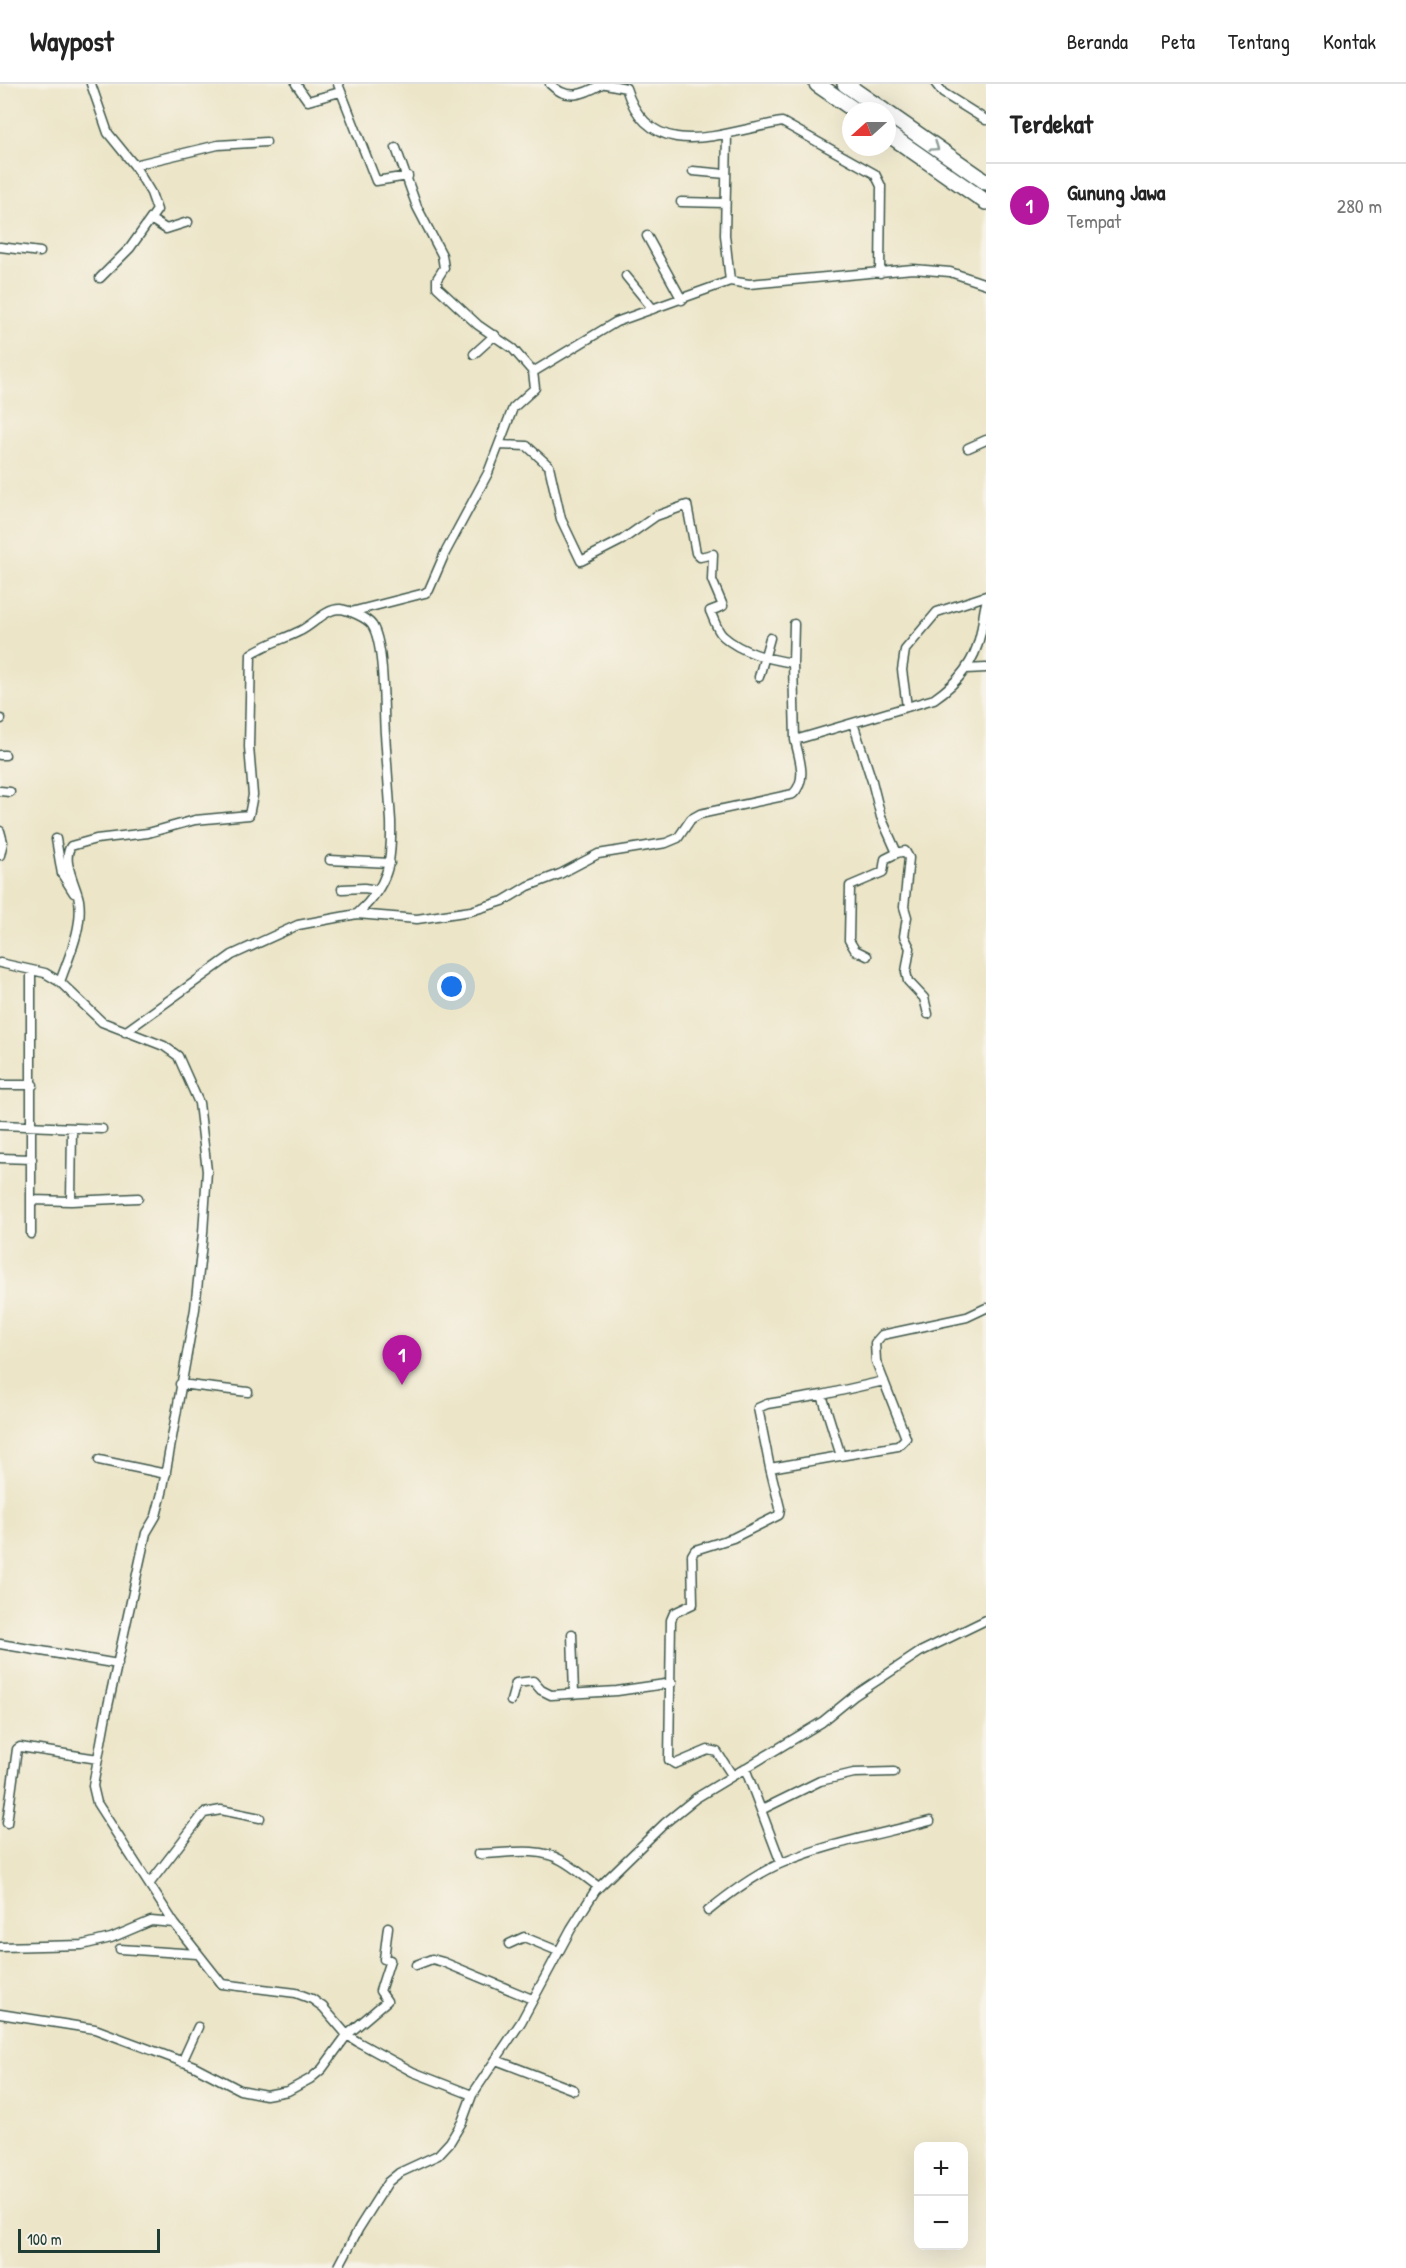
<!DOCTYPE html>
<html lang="id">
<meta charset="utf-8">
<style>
:root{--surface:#fff;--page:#f2f2f2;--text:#222;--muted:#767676;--line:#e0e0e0;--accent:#b5179e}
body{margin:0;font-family:"Patrick Hand",sans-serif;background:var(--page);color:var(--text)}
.controls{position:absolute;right:18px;bottom:18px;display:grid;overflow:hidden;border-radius:12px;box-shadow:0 6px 24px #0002}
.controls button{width:54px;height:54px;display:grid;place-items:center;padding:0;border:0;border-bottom:2px solid var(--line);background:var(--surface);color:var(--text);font:30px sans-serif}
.compass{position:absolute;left:842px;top:18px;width:54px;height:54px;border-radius:50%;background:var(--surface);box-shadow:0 6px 24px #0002;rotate:249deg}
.scale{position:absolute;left:18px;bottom:15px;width:142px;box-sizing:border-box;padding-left:6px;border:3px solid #1f3d34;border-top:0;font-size:16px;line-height:21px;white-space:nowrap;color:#1f3d34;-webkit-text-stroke:4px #f7f3e8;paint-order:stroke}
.you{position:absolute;left:452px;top:903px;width:21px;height:21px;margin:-15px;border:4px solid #fff;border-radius:50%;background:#1a73e8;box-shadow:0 0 0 9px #1a73e833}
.badge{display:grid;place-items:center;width:39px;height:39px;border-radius:50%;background:var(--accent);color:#fff;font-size:20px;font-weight:700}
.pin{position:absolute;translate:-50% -50px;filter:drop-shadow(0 2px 3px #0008)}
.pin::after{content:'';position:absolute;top:32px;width:21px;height:18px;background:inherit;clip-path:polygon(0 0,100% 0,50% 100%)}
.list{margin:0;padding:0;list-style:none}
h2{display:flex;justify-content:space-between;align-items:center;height:78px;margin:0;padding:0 24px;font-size:26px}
h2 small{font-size:20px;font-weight:400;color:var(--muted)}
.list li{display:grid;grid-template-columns:39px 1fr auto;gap:18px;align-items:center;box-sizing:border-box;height:84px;padding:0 24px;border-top:2px solid var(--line)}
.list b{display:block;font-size:22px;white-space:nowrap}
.list p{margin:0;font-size:20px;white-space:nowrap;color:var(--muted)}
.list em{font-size:20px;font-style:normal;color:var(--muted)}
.map{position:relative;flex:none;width:986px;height:2184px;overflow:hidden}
header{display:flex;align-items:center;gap:36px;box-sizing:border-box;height:84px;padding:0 30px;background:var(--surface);border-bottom:2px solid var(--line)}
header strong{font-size:28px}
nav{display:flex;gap:33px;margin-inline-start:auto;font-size:21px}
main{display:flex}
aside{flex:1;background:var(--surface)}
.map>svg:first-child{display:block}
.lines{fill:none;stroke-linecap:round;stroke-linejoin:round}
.street-casing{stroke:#3e564a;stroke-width:11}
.highway-casing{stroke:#3e564a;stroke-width:18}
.street{stroke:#fff;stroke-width:8}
.highway{stroke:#fff;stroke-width:15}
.oneway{stroke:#8f9e9a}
</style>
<header>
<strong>Waypost</strong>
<nav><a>Beranda</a><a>Peta</a><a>Tentang</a><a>Kontak</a></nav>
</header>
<main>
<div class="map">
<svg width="986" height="2184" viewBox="0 0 986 2184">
<rect width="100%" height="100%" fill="#f7f3e8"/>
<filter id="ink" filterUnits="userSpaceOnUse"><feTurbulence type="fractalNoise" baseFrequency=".0167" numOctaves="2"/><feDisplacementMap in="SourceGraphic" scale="12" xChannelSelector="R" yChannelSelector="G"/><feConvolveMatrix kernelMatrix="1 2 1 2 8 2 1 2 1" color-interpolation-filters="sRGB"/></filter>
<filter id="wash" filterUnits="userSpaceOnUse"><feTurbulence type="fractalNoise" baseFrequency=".008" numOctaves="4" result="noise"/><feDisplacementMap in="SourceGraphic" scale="24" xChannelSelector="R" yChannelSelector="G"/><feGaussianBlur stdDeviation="1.35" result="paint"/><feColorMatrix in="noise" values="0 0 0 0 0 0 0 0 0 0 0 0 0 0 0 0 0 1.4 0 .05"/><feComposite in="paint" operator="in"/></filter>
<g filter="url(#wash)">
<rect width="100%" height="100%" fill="#ece5c8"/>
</g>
<g filter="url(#ink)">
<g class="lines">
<g class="street-casing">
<path id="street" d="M91 0 108 49 134 81 218 61 266 58
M296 0 308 17 340 8
M338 0 376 97 408 92
M550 0C567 17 583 11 602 0
M606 0 626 4C650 83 725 47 782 38L875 90 881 102 880 189
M936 0 943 9 986 36
M727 50 725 151 730 197
M396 64 417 123 442 171 444 184 437 195V203L478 241 513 265 533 288
M693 87 726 90
M681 118 725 119
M152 136 166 145 188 138
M647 152 682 216
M0 163 40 168
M626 192 653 225
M100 194 130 164 157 126 151 109 134 81
M474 270 495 251
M499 361 527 362 549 382 561 435 581 477 622 456 656 432 687 421 696 469 700 473 713 470 712 496 723 522 710 527C714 535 717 547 723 552 742 569 769 575 793 579L795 656
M968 364 986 356
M351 528 425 509 429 506 445 469 488 389 513 324 535 304 533 288 616 238 730 197 749 200 913 185 950 188 986 200
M793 579 794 540
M966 585 986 584
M759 593 770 554
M907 623 902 586 905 566 937 528 986 512
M0 635H1
M853 639 872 697 881 733 897 769 905 767 909 774 904 823 907 833 904 852 910 864 906 888 908 897 924 914 928 930
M0 671H5
M0 707 10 708
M0 747 3 758 0 771
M56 755 62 790 74 809
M330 776 390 779
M342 805 364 804 378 806
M867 872 855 866 849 856 850 802 883 788 885 775 897 769
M0 879 45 889 60 898 102 938 164 962 178 972 199 1019 207 1087 203 1149 195 1225 162 1409 156 1432 146 1449 106 1631 93 1702 97 1719 174 1839 222 1900 296 1909 312 1915 323 1923 347 1951 358 1958 413 1988 472 2011
M31 886V1150
M60 898C69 872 83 844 79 816 76 801 61 776 71 762L96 755 148 749 195 736 249 731 253 711 249 663 251 570C266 560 284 555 300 547 313 541 325 525 340 525 349 526 367 534 372 541 385 561 383 625 385 650 387 679 389 708 391 737 392 779 389 801 357 830
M125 948 232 871 298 841 357 830 417 835 471 827 503 817 528 802 560 790 598 770 666 759 678 754 691 735 700 730 793 710C808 696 799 674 795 656L934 615C956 600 974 580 980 552 983 541 983 530 986 519
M0 1001H33
M0 1041 102 1045
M0 1074 32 1075
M31 1116 71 1117 72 1044
M71 1117 138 1114
M180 1300 248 1308
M841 1372 822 1311 884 1297
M99 1376 166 1390
M770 1384 758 1324 767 1320 822 1311
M572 1550 574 1610
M0 1560 118 1580
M511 1617 516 1599 533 1597 541 1606 551 1611 617 1607 672 1599
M745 1684 781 1779
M732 1691 717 1668 708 1666 675 1680 669 1676 671 1536 674 1529 693 1520 692 1471 695 1466 733 1454 779 1431 780 1424 770 1384 898 1362 906 1354 876 1277 875 1259 882 1251 967 1233 986 1224
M761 1726 820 1697 854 1689 894 1688
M7 1739 17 1665 20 1663 98 1675
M478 1770C504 1770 538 1762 561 1776 574 1783 586 1794 599 1803
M150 1799 204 1729 221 1726 260 1734
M708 1827C730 1809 755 1790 782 1779 829 1759 881 1750 930 1737
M509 1860 524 1853 558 1867
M0 1863 82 1861 111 1854 151 1837 174 1839
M120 1865 197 1870
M416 1881 432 1875 443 1878 532 1915
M0 1930 95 1945 194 1982 240 2006 266 2011 288 2007 310 1995 322 1985 347 1951 387 1917 380 1907 390 1876 384 1875 388 1843
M496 1976 574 2006
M182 1978 198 1943
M338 2184 359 2144 388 2098 399 2089 438 2071 450 2058 462 2038 472 2011 521 1938 571 1845 595 1807 665 1739 696 1714 822 1638 854 1612 920 1568 986 1536"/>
</g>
<g class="highway-casing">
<path id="highway" d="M817 0 856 27
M845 0 884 27
M887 29 986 98
M887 49 986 118"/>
</g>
<use href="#street" class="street"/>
<use href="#highway" class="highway"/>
</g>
<defs><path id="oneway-chevron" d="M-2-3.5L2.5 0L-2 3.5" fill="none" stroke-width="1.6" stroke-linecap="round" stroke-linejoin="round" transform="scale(1.5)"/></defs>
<use class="oneway" href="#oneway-chevron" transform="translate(935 63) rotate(35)"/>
</g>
</svg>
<div class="controls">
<button>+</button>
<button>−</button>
</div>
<svg class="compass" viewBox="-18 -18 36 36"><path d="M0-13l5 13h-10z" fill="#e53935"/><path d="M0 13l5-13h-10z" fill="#767676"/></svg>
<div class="scale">100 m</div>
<div class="you"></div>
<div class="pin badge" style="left:402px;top:1301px">1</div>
</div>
<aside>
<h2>Terdekat<small></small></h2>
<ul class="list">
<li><span class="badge">1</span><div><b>Gunung Jawa</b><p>Tempat</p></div><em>280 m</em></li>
</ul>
</aside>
</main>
